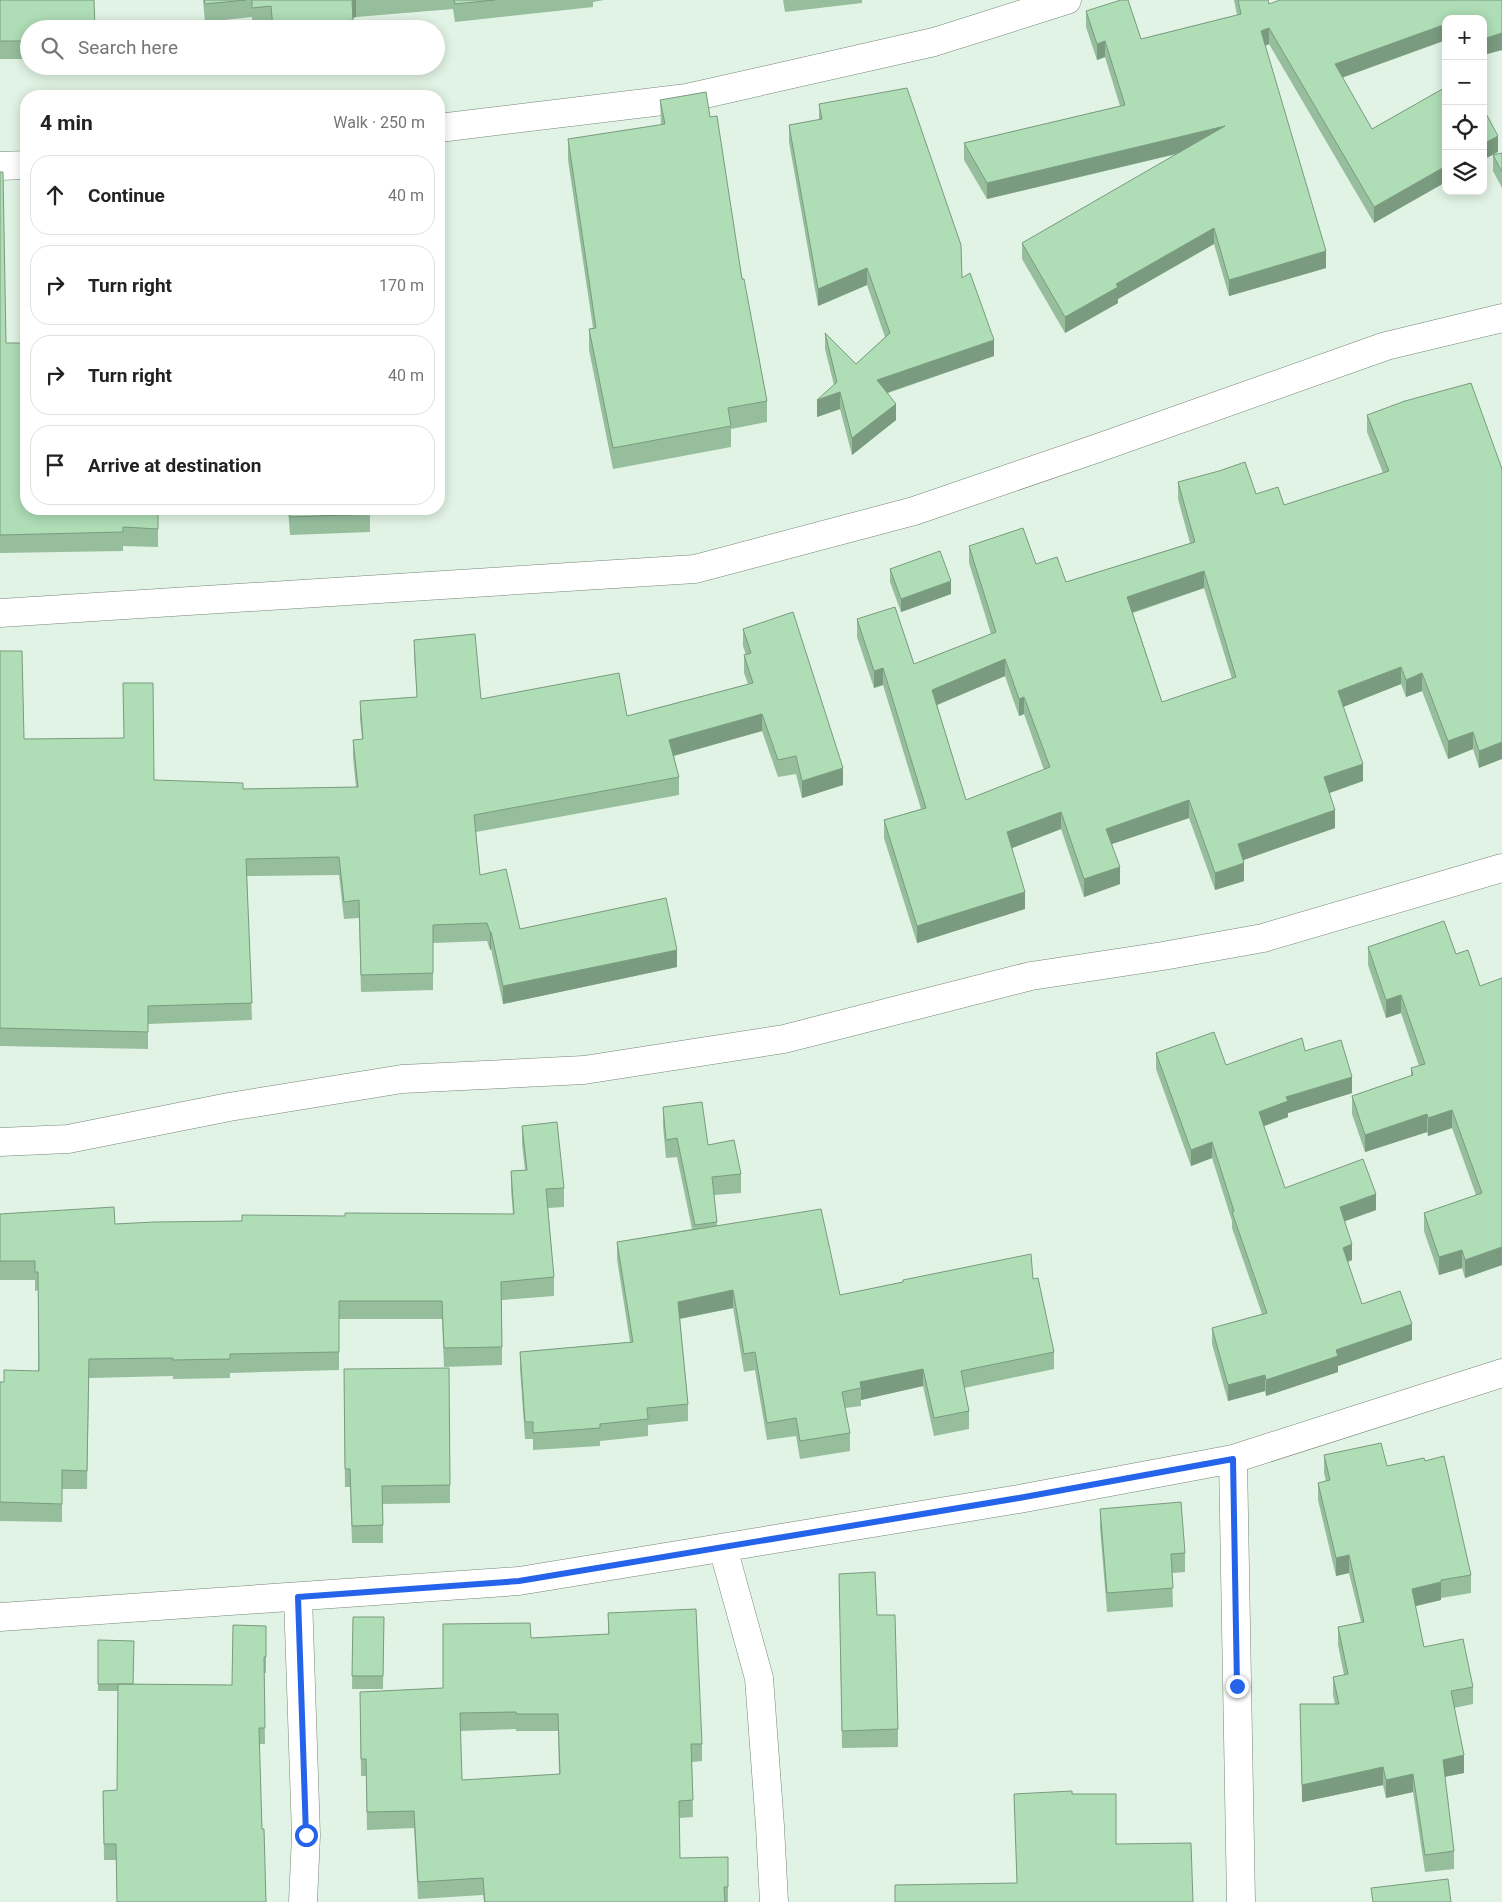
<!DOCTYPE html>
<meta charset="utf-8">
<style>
:root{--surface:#fff;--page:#f2f2f2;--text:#222;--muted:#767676;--line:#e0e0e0}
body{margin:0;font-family:Roboto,sans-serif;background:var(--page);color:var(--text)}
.controls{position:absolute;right:15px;top:15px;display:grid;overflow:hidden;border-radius:10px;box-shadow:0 2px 12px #0003}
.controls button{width:45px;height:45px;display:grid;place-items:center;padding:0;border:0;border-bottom:1px solid var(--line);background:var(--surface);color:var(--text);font:25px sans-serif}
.stop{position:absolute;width:15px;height:15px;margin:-11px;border:4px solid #2563eb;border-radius:50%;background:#fff}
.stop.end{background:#2563eb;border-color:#fff;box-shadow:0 1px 5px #0008}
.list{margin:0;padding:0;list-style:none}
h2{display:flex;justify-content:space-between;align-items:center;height:65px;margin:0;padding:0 20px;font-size:21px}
h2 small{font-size:16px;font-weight:400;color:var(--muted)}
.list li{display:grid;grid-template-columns:32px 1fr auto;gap:15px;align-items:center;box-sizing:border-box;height:80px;margin:0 10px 10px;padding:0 10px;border:1px solid var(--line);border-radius:20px}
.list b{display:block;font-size:19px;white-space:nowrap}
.list em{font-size:16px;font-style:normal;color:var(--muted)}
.icon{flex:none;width:28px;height:28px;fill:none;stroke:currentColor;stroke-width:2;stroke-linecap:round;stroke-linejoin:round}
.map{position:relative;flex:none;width:1502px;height:1902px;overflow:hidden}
.search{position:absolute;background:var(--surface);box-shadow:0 2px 12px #0003;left:20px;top:20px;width:425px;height:55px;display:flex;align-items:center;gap:12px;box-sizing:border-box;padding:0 18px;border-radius:28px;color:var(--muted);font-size:19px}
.panel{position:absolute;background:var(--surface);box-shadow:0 2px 12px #0003;left:20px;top:90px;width:425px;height:425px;border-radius:20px}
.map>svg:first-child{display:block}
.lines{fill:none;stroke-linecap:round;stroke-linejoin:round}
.street-casing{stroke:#768578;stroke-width:29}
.street{stroke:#fff;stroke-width:28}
.wall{fill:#96be9d;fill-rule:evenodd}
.shaded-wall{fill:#7a9b7f}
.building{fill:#aeddb6;stroke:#7a9b7f;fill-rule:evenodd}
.route{stroke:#2563eb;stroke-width:6}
</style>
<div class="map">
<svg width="1502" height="1902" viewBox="0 0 1502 1902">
<rect width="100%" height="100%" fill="#e1f3e4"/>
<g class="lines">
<g class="street-casing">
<path id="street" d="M439 128 687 98 934 42 1067 0
M0 166 26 165
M0 613 695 569 914 511 1098 448 1386 346 1502 318
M0 1142 68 1139 229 1107 402 1079 584 1070 784 1039 1031 976 1163 956 1263 938 1502 868
M1233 1459 1241 1902
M723 1548 759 1678 770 1826 774 1902
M298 1597 306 1835 303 1902
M0 1617 519 1581 1019 1499 1233 1459 1502 1373"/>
</g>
<use href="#street" class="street"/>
</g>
<path class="wall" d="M0 0 29 29V59H0Z
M203 0H604L593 2V7L455 22 453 9 356 17 353 18V29H272L271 24 252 26V17L205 22Z
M783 0H862V3L785 12Z
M1234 0H1268L1269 4 1502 0V50L1483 55V19H1446V40L1342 78 1372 129 1446 87 1374 223 1269 44 1265 46 1326 268 1229 296 1214 244 1118 299V303L1065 333 1022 259V243L1177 154 987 199 964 160V143L1120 106 1105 57 1097 60 1086 27V11L1141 39 1237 15Z
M660 100 710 117 767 401V422L731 429V447L613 469 589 350V329L593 328 568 160V139L661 125Z
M819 104 962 278 994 356 888 393 896 420 852 455 840 409 817 417 834 385 825 349V333L856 364 885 337 867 285 818 306 789 142V125L819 120Z
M1502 153V188L1493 171V155Z
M0 172 6 343 26 509H158V547L123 546V551L0 553Z
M1367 415 1502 469 1479 768 1473 749 1448 759 1422 691 1406 697 1401 684 1343 707 1363 781 1329 793 1335 828 1243 860 1244 881 1215 890 1189 818 1112 844 1120 884 1084 897 1061 829 1012 848 1025 909 917 943 884 838V820L921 809 883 685 874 688 857 637V619L914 664 991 634 969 563V546L1036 564 1066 582 1190 543 1178 499V482L1256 494 1284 505 1383 473 1367 432ZM1204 588 1232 679 1162 702 1133 613ZM1005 676 1019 716 1024 714 1044 770 966 800 937 705Z
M288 509H370V532L290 535Z
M890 569 951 594 901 612 890 582Z
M743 629 843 785 802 798 796 774 778 777 762 731 674 756 679 777V795L476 832 480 875 520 929 677 967 503 1004 491 949 490 950 487 941 433 943V990L361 992 359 918 344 919 339 875 247 876 252 1020 148 1024V1049L0 1046V651L24 739 154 780 243 789 356 787 353 757V740L362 739 360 719V701L417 697 414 657V640L481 699 627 716 748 684 744 673V655H746L743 646Z
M1368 947 1456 954 1480 986 1502 978V1265L1465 1278 1462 1268 1439 1275 1424 1231V1213L1476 1195 1452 1128 1428 1136 1427 1132 1365 1152 1352 1114V1096L1411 1076V1068L1419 1066 1401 1013 1386 1018 1368 965Z
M1305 1051 1352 1093 1288 1113V1117L1264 1126 1285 1188 1376 1210 1345 1221 1352 1260 1347 1262 1362 1304 1412 1340 1338 1366V1372L1266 1396 1265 1391 1228 1401 1212 1344V1328L1262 1314 1232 1228V1221L1212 1158 1191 1166 1156 1069V1053L1226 1065Z
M663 1107 741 1174V1193L714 1195 717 1225 840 1295 903 1282V1280L1033 1279 1054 1352V1369L964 1388 969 1411V1429L934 1436 923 1386 861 1400V1406L845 1408 850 1433V1451L800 1459 796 1436 767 1440 755 1370 744 1372 733 1308 680 1319 688 1404V1421L648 1425V1436L600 1441V1446L533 1450V1439H525L520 1369V1352L630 1342 617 1259V1242L692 1229 677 1157 666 1158 663 1126Z
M522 1126 564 1188V1207L548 1208 554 1277V1296L502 1300V1365L444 1367 442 1319H339V1370L230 1373V1378L173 1379V1376L89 1378 87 1489H62V1522L0 1521V1382H4L38 1371V1290L35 1291V1280H0V1214L115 1224 242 1221 345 1216 513 1214 511 1190V1171L525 1170 522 1144Z
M344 1369 450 1485V1503L383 1504V1543H352L350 1487H345Z
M1324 1455 1387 1466 1425 1461 1471 1575V1593L1441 1598V1600L1415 1606 1424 1647 1473 1687V1704L1454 1708 1464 1773 1445 1777 1454 1851V1869L1425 1872 1413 1792 1386 1798 1383 1785 1302 1802 1300 1704H1335L1333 1695V1677L1344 1675 1338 1645V1627L1361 1622 1349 1573 1336 1576 1318 1500V1483L1326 1481 1324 1473Z
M1100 1509 1185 1553V1572L1172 1573 1173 1607 1107 1612 1100 1528Z
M839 1574 877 1615 898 1729V1747L842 1748Z
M608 1613 702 1744V1761L692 1762 693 1817 679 1818 680 1858 728 1857V1902H484L483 1895 418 1899 414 1828 367 1830 366 1776H361L360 1692 443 1688 531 1638 608 1634ZM516 1729V1731H558L559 1774 462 1780 460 1731Z
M353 1617H384L383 1689H352Z
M266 1626V1673H264L265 1744H259L262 1829 266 1902H117L116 1860H104L103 1791 117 1790 118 1691H98V1640L133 1684 232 1685Z
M1014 1794H1072L1116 1844 1017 1883Z"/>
<path class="shaded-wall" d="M354 0H356V17L352 18V1Z
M1446 24V40L1335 80V64Z
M1269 28V44L1261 48V31Z
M1502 33V50L1483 55V39Z
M1105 41V57L1097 60V44Z
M1225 126V142L987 199V183Z
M1498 136V152L1483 160V144Z
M1446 166V182L1374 223V207Z
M1214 228V244L1118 299V303L1065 333V317L1116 284Z
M1326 251V268L1229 296V280Z
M867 268V285L818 306V289Z
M994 340V356L877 396V380Z
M840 392V409L817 417V400Z
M896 404V420L852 455V438Z
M1204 571V588L1127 614V597Z
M951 581V594L901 612V599Z
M1005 659V676L932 707V690Z
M1401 667V684L1338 709V691Z
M883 668V685L874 688V671Z
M1422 673V691L1406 697V680Z
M1024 697V714L1019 716V699Z
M762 714V731L669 757V740Z
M1473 732V749L1448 759V741Z
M1502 742V759L1479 768V751Z
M1363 764V781L1324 795V777Z
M843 768V785L802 798V781Z
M1189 800V818L1106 846V829Z
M1335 810V828L1238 862V844Z
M1061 812V829L1007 850V832Z
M1244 863V881L1215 890V873Z
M1120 867V884L1084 897V879Z
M1025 892V909L917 943V926Z
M490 932H491V949L490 950Z
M677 950V967L503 1004V986Z
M1401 995V1013L1386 1018V1000Z
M1352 1077V1093L1288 1113V1117L1259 1128V1112L1286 1097Z
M1452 1110V1128L1428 1136V1118Z
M1427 1114V1132L1365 1152V1135Z
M1212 1142V1158L1191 1166V1150Z
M1376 1194V1210L1340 1223V1207Z
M1352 1244V1260L1343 1264V1248Z
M1502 1247V1265L1465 1278V1260Z
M1462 1250V1268L1439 1275V1257Z
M733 1290V1308L678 1319V1302Z
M1412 1324V1340L1338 1366V1372L1266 1396V1380L1336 1350Z
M923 1369V1386L861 1400V1388L860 1382Z
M1265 1375V1391L1228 1401V1385Z
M1349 1555V1573L1336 1576V1558Z
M1441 1582V1600L1412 1607V1589Z
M1464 1755V1773L1443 1777V1760Z
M1383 1767V1785L1302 1802V1785Z
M1413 1774V1792L1386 1798V1780Z"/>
<path class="building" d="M0 0H94L95 29H29V41H0Z
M204 0H246L205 4Z
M252 0H354L352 1 353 20 273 28 271 6 252 8Z
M454 0H495L455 4Z
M1121 0H1128L1141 39 1241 14 1238 0H1268L1269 4 1280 0H1502V33L1483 39V19H1446V24L1335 64 1372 129 1446 87V166L1374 207 1269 28 1261 31 1326 251 1229 280 1214 228 1116 284 1118 287 1065 317 1022 243 1225 126 987 183 964 143 1125 105 1105 41 1097 44 1086 11Z
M907 88 961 245 962 278 970 273 994 340 877 380 896 404 852 438 840 392 817 400 837 382 825 333 856 364 890 333 867 268 818 289 789 125 822 119 819 104Z
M706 92 710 117 717 116 742 279H744L767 401 728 408 731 426 613 448 589 329 596 328 568 139 665 124 660 100Z
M1483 108 1498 136 1483 144Z
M1502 153V172L1493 155Z
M0 172H3L6 343H26V509H158V529L123 527V532L0 535Z
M1471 383 1502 469V742L1479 751 1473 732 1448 741 1422 673 1406 680 1401 667 1338 691 1363 764 1324 777 1335 810 1238 844 1244 863 1215 873 1189 800 1106 829 1120 867 1084 879 1061 812 1007 832 1025 892 917 926 884 820 926 808 883 668 874 671 857 619 895 607 914 664 996 632 969 546 1023 528 1036 564 1057 557 1066 582 1195 542 1178 482 1219 471 1245 462 1256 494 1278 487 1284 505 1389 471 1367 415 1405 401ZM1204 571 1236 677 1162 702 1127 597ZM1005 659 1019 699 1024 697 1050 767 966 800 932 690Z
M289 509H370V514L290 517Z
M940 551 951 581 901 599 890 569Z
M793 612 843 768 802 781 796 756 778 760 762 714 669 740 679 777 474 815 480 875 506 869 520 929 666 898 677 950 503 986 491 932H490L487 923 433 925V973L361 975 359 900 344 902 339 857 246 859 252 1003 148 1006V1032L0 1028V651H22L24 739 124 738 123 683H153L154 780 243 783V789L358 787 353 740 363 739 360 701 417 697 414 640 475 634 481 699 619 673 627 716 753 683 744 655 751 653 743 629Z
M1444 921 1456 954 1468 950 1480 986 1502 978V1247L1465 1260 1462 1250 1439 1257 1424 1213 1482 1193 1452 1110 1428 1118 1427 1114 1365 1135 1352 1096 1413 1075 1411 1068 1425 1064 1401 995 1386 1000 1368 947Z
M1214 1032 1226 1065 1302 1038 1305 1051 1341 1040 1352 1077 1286 1097 1288 1101 1259 1112 1285 1188 1363 1159 1376 1194 1340 1207 1352 1244 1343 1248 1362 1304 1400 1291 1412 1324 1336 1350 1338 1356 1266 1380 1265 1375 1228 1385 1212 1328 1267 1313 1232 1212 1234 1211 1212 1142 1191 1150 1156 1053Z
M702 1102 708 1145 734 1140 741 1174 712 1177 717 1222 695 1225 677 1138 666 1140 663 1107Z
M557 1122 564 1188 546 1189 554 1277 501 1282 502 1347 444 1348 442 1301H339V1352L230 1354V1359L173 1360V1358L89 1359 87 1471 62 1470V1504L0 1502V1382H4V1370L39 1371 38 1272H35V1261H0V1214L114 1207 115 1224 154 1222 242 1221V1215L345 1216V1213L514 1214 511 1171 527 1170 522 1126Z
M821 1209 840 1295 903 1282V1280L1031 1254 1033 1279 1038 1278 1054 1352 961 1371 969 1411 934 1418 923 1369 860 1382 861 1388 842 1392 850 1433 800 1441 796 1418 767 1423 755 1352 744 1354 733 1290 678 1302 688 1404 647 1408 648 1419 600 1424V1428L533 1433V1422H525L520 1352 633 1342 617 1242Z
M449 1368 450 1485 382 1486 383 1525 352 1526 350 1469H345L344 1369Z
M1381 1443 1387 1466 1424 1458 1425 1461 1444 1456 1471 1575 1441 1580V1582L1412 1589 1424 1647 1463 1639 1473 1687 1451 1691 1464 1755 1443 1760 1454 1851 1425 1855 1413 1774 1386 1780 1383 1767 1302 1785 1300 1704H1339L1333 1677 1348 1674 1338 1627 1364 1622 1349 1555 1336 1558 1318 1483 1330 1480 1324 1455Z
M1181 1502 1185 1553 1171 1554 1173 1588 1107 1593 1100 1509Z
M875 1572 877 1615H895L898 1729 842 1731 839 1574Z
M696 1609 702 1744H691L693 1800 679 1801 680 1858 728 1857V1887H724L725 1902H485L483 1878 418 1882 414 1811 367 1812 366 1759H361L360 1692 443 1688V1624L530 1623 531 1638 609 1634 608 1613ZM516 1712V1714H558L560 1774 462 1780 460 1713Z
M353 1617H384L383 1676H352Z
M233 1625 266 1626V1657H264L265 1728H259L262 1829H264L266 1902H117L116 1844H104L103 1791 117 1790 118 1684 232 1685Z
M98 1640 134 1641 133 1684H98Z
M1072 1791V1794H1116V1844L1191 1843 1193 1902H895V1885L1017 1883 1014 1794Z
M1448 1879 1451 1902H1373L1371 1888Z"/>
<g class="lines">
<path class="route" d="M306 1835 298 1597 519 1581 1019 1498 1233 1459 1237 1686"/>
</g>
</svg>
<div class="controls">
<button>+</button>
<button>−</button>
<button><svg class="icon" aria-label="locate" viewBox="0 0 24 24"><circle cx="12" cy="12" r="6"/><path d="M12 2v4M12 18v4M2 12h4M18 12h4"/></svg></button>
<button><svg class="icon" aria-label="layers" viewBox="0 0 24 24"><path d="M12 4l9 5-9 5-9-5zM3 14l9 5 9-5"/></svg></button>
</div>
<div class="stop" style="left:306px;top:1835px"></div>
<div class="stop end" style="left:1237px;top:1686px"></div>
<div class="search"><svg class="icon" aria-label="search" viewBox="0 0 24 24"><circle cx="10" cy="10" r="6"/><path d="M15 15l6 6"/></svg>Search here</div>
<section class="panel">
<h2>4 min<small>Walk · 250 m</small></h2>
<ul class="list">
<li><svg class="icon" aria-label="ahead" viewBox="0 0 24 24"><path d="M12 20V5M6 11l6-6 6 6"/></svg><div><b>Continue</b></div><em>40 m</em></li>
<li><svg class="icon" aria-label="right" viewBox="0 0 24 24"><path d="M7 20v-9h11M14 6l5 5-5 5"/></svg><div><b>Turn right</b></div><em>170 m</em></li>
<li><svg class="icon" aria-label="right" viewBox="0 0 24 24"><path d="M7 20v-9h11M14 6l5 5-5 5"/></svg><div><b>Turn right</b></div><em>40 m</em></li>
<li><svg class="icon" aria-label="arrive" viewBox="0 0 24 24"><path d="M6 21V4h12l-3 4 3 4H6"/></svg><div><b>Arrive at destination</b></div></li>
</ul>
</section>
</div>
